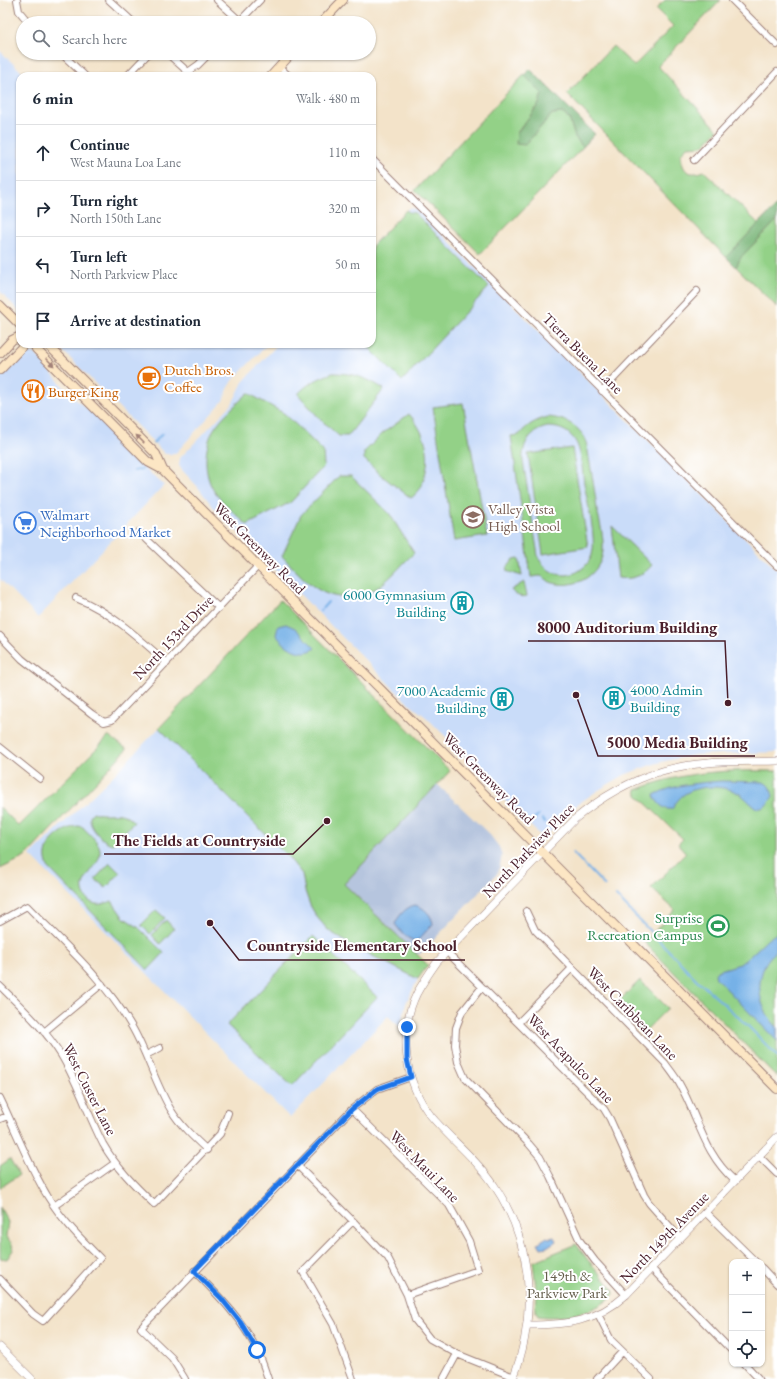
<!DOCTYPE html>
<meta charset="utf-8">
<style>
:root{--surface:#fff;--page:#f6f6f7;--text:#1f2937;--muted:#747a83;--line:#e0e1e3}
body{margin:0;font-family:"EB Garamond",serif;background:var(--page);color:var(--text)}
.controls{position:absolute;right:12px;bottom:12px;display:grid;overflow:hidden;border-radius:8px;box-shadow:0 1px 3px #0004}
.controls button{width:36px;height:36px;display:grid;place-items:center;padding:0;border:0;border-bottom:1px solid var(--line);background:var(--surface);color:var(--text);font:20px sans-serif}
.stop{position:absolute;width:12px;height:12px;margin:-9px;border:3px solid #1a73e8;border-radius:50%;background:#fff}
.stop.end{background:#1a73e8;border-color:#fff;box-shadow:0 1px 4px #0008}
.list{margin:0;padding:0;list-style:none}
h2{display:flex;justify-content:space-between;align-items:center;height:52px;margin:0;padding:0 16px;font-size:17px}
h2 small{font-size:13px;font-weight:400;color:var(--muted)}
.list li{display:grid;grid-template-columns:26px 1fr auto;gap:12px;align-items:center;box-sizing:border-box;height:56px;padding:0 16px;border-top:1px solid var(--line)}
.list b{display:block;font-size:15px;white-space:nowrap}
.list p{margin:0;font-size:13px;white-space:nowrap;color:var(--muted)}
.list em{font-size:13px;font-style:normal;color:var(--muted)}
.icon{flex:none;width:22px;height:22px;fill:none;stroke:currentColor;stroke-width:2;stroke-linecap:round;stroke-linejoin:round}
.map{position:relative;flex:none;width:777px;height:1379px;overflow:hidden}
.search{position:absolute;background:var(--surface);box-shadow:0 1px 3px #0004;left:16px;top:16px;width:360px;height:44px;display:flex;align-items:center;gap:10px;box-sizing:border-box;padding:0 14px;border-radius:22px;color:var(--muted);font-size:15px}
.panel{position:absolute;background:var(--surface);box-shadow:0 1px 3px #0004;left:16px;top:72px;width:360px;height:276px;border-radius:12px}
.map>svg:first-child{display:block}
.built{fill:#c9dcf9}
.industrial{fill:#b6c5de}
.green{fill:#93d187;stroke:#6e7859;fill-rule:evenodd}
.forest{fill:#76b374;stroke:#606950}
.water{fill:#76b1e7;stroke:#606889}
.lines{fill:none;stroke-linecap:round;stroke-linejoin:round}
.stream{stroke:#76b1e7;stroke-width:2}
.minor-casing{stroke:#9e817a;stroke-width:8}
.tertiary-casing{stroke:#9e817a;stroke-width:8}
.secondary-casing{stroke:#9e817a;stroke-width:10}
.minor{stroke:#fff;stroke-width:6}
.tertiary{stroke:#fff;stroke-width:7}
.secondary{stroke:#fce6c4;stroke-width:8}
.oneway{fill:#a38278}
.route{stroke:#1a73e8;stroke-width:5}
.labels{text-anchor:middle;dominant-baseline:central;stroke-width:4;stroke-linejoin:round;paint-order:stroke}
.street-label{font-size:15px;fill:#4a1f2b;stroke:#fff}
.food-label{font-size:15px;fill:#c56008;stroke:#fff;text-anchor:start}
.education-label{font-size:15px;fill:#785e54;stroke:#fff;text-anchor:start}
.shop-label{font-size:15px;fill:#366cbe;stroke:#fff;text-anchor:start}
.culture-label{font-size:15px;fill:#0d838f;stroke:#fff;text-anchor:end}
.leisure-label{font-size:15px;fill:#27864d;stroke:#fff;text-anchor:end}
.park-label{font-size:15px;fill:#645d4b;stroke:#fff}
.leader{fill:none;stroke:#4a1f2b;stroke-width:1.5}
.callout-dot{fill:#4a1f2b;stroke:#fff;stroke-width:1.5}
.callout-label{font-size:16px;text-anchor:middle;font-weight:bold;fill:#4a1f2b;stroke:#fff;stroke-width:4;stroke-linejoin:round;paint-order:stroke}
</style>
<div class="map">
<svg width="777" height="1379" viewBox="0 0 777 1379">
<rect width="100%" height="100%" fill="#fff"/>
<filter id="ink" filterUnits="userSpaceOnUse"><feTurbulence type="fractalNoise" baseFrequency=".025" numOctaves="2"/><feDisplacementMap in="SourceGraphic" scale="8" xChannelSelector="R" yChannelSelector="G"/><feConvolveMatrix kernelMatrix="1 2 1 2 8 2 1 2 1" color-interpolation-filters="sRGB"/></filter>
<filter id="wash" filterUnits="userSpaceOnUse"><feTurbulence type="fractalNoise" baseFrequency=".012" numOctaves="4" result="noise"/><feDisplacementMap in="SourceGraphic" scale="16" xChannelSelector="R" yChannelSelector="G"/><feGaussianBlur stdDeviation="0.9" result="paint"/><feColorMatrix in="noise" values="0 0 0 0 0 0 0 0 0 0 0 0 0 0 0 0 0 1.4 0 .05"/><feComposite in="paint" operator="in"/></filter>
<g filter="url(#wash)">
<rect width="100%" height="100%" fill="#f3e3c9"/>
<path class="built" d="M0 51 26 76H20V312L0 291Z
M409 208 417 209 777 570V752L695 755 665 761 651 765 624 775 597 791 578 804 548 834 543 836 540 835 502 798 483 774 426 717 408 703 214 508 197 486 181 469 179 465 180 458 232 404 243 382 278 344H372V245Z
M56 344H268L231 382 223 401 175 454H165Z
M28 352 35 353 61 384 77 401 94 413 112 431 131 456 147 471 164 485 38 618 0 579V378Z
M159 728 289 858 302 874 305 891 310 905 317 917 388 964 418 979 406 1003 400 1027 388 1016 290 1118 30 855 113 776Z"/>
<path class="industrial" d="M437 784 490 835 499 847 502 855 500 865 497 874 420 954 416 953 344 884Z"/>
<path class="green" d="M665 0H721L658 66 718 130 703 146 687 147 681 154C682 170 687 177 704 171L759 224 726 257 567 94 613 46 634 66 673 26 656 9Z
M524 75 542 93 539 104 517 133 525 145 552 114 562 113 569 118 575 137 583 147 480 254 415 190Z
M406 210 409 212 415 213 489 287 402 381 365 344H372V246Z
M777 220V307L736 267 741 257Z
M333 373C354 373 367 378 384 389L348 436H339L320 419 298 394C306 384 321 377 333 373Z
M248 393 285 414 323 451 324 466 291 502 247 525C237 515 225 506 216 494 203 477 203 448 214 429 222 416 237 404 248 393Z
M463 403 487 536 454 541 433 407Z
M409 414C424 431 432 452 425 475 423 479 423 485 420 489 417 493 414 496 411 498L382 476 364 459V452L382 434Z
M548 417C562 418 577 424 584 437 587 443 588 451 589 458 592 475 595 492 597 509 600 523 604 537 603 551 602 563 593 575 583 580 573 585 561 586 550 582 547 580 543 576 540 576 537 576 533 577 531 577L511 436 519 435C527 425 536 420 548 417ZM548 427C561 427 571 432 577 444 582 456 582 470 584 483 587 501 597 539 592 555 588 567 575 576 563 575 551 574 543 567 538 556L523 461C522 443 531 430 548 427Z
M572 448 588 547 543 554 528 454Z
M339 476H351L389 513 414 553C403 563 393 576 381 585 375 590 367 593 359 595 324 605 304 579 282 556L301 515Z
M612 526 652 565C643 576 632 580 618 578Z
M519 558 522 576 506 571 507 568 514 559Z
M524 582 527 596C520 598 515 595 511 590Z
M280 600 450 771 344 884 428 965 418 979 349 944 328 930 317 917 310 905 305 891 302 874 289 858 159 728Z
M109 736 127 749 25 857 0 869V807L19 826Z
M777 771V1077L644 942 675 910 651 888 686 853 678 844 683 839 637 795 636 790C661 780 687 774 715 772 735 770 756 771 777 771Z
M93 812C109 818 120 807 134 822L113 844C103 843 82 822 93 812Z
M78 826 83 827C88 834 101 842 100 852 100 870 71 881 88 900 96 907 103 904 112 901L123 917 138 927 164 953 148 970 48 867C47 863 45 858 46 854 48 839 64 828 78 826Z
M110 863 120 873 106 888 95 879Z
M156 910 165 918 150 934 141 925Z
M166 920 174 929 160 944 152 935Z
M313 936 377 997 292 1086 227 1025Z
M640 980 668 1008 644 1032 616 1004Z
M10 1159 19 1175 0 1188V1166Z
M0 1207 8 1222 6 1237 12 1244 13 1250 7 1259 0 1258Z
M576 1244 588 1260 613 1289 614 1294C599 1312 561 1320 538 1316L535 1310 536 1289 533 1262Z"/>
<path class="forest" d="M530 69 595 134 583 147 575 137 569 118 562 113 552 114 525 145 516 144 517 133 539 104 542 93 524 75Z
M777 205V220L741 257 736 267 726 257Z"/>
<path class="water" d="M286 624 295 628 315 648 314 649C299 658 285 646 276 635L278 626Z
M721 781 763 782C770 785 771 789 773 796 770 801 765 810 757 808 752 806 746 798 740 794 724 784 692 784 679 799 676 802 674 806 672 809 664 811 656 802 654 795 674 784 699 783 721 781Z
M415 905C424 907 432 915 433 924L417 941C408 941 400 931 395 924 399 915 406 907 415 905Z
M777 933C777 937 777 942 777 946 776 952 766 960 764 967 755 989 761 1011 777 1027V1041L716 978 715 974 717 971 740 964 749 957 768 939Z
M547 1237 549 1238 554 1237 556 1241 547 1247 541 1248 538 1243Z"/>
<g class="lines">
<path class="stream" d="M153 443 162 434
M134 471 142 469
M320 611 328 602
M542 819 545 822
M530 823 538 815
M573 853 605 886
M616 896 697 980 747 1025 777 1056"/>
</g>
</g>
<g filter="url(#ink)">
<g class="lines">
<g class="minor-casing">
<path id="minor" d="M17 0 19 11 29 23
M109 0 134 23
M217 0 240 21
M732 0 777 45
M238 23 260 0
M61 53 85 76
M167 53 188 72 198 65 210 53
M279 67 289 76
M127 76 149 53
M372 159 777 566
M694 160 777 72
M602 391 697 291
M139 532 219 608
M76 598C111 612 139 638 167 663
M0 636 22 659 92 714 104 722 112 720 258 566
M0 747 40 779
M526 911 535 930 665 1063C670 1070 675 1076 679 1083 699 1118 703 1153 735 1181
M0 921 27 906C64 944 105 980 132 1027 147 1053 155 1083 171 1110 180 1125 194 1138 207 1150
M447 952 604 1109 610 1119 644 1195 649 1203 680 1238
M0 986C22 1008 45 1029 61 1055 78 1083 88 1115 103 1144 116 1167 135 1186 154 1204L220 1134 228 1113
M482 987 462 1012 456 1028 455 1045 458 1062 465 1078 529 1144 540 1157 550 1176 580 1241 595 1261 626 1295
M518 1023 572 968
M44 1032 102 984
M146 1055 160 1048
M0 1098C16 1131 29 1166 48 1197 62 1220 81 1239 100 1258L43 1321 33 1314 0 1279
M352 1109 449 1205 469 1241 478 1270 407 1295
M0 1119 8 1116
M759 1156 777 1174
M297 1165 353 1221 388 1258 407 1295 415 1320 430 1339 457 1354 514 1377
M54 1206 115 1163
M705 1212 756 1262
M651 1268 732 1351
M762 1268 777 1284
M194 1271C218 1295 242 1319 257 1350 262 1360 265 1370 268 1379
M598 1314 611 1340 651 1379
M745 1364 759 1379
M444 1378 457 1354
M185 1379 172 1358 141 1328 352 1109 377 1089 411 1077
M353 1379 333 1324 303 1272 353 1221
M597 1379 622 1352"/>
</g>
<g class="tertiary-casing">
<path id="tertiary" d="M527 1325C567 1325 596 1322 626 1295L777 1137
M0 1347 32 1379
M513 1379C538 1314 533 1243 494 1185 477 1159 451 1140 431 1116 404 1082 398 1031 417 993 423 982 430 972 437 962L575 819C601 797 629 781 662 771 699 760 739 762 777 761"/>
</g>
<g class="secondary-casing">
<path id="secondary" d="M321 23 343 0
M271 76 292 53
M0 305 20 325
M34 344 36 349 148 462 163 470 777 1089
M47 344 156 454 163 470
M0 353 12 340 20 336
M0 370 21 348 23 344"/>
</g>
<use href="#minor" class="minor"/>
<use href="#tertiary" class="tertiary"/>
<use href="#secondary" class="secondary"/>
</g>
<defs><path id="oneway-solid" d="M-6-.8H1V-3.2L6.5 0L1 3.2V.8H-6Z"/></defs>
<g class="oneway">
<use href="#oneway-solid" transform="translate(50 362) rotate(45)"/>
<use href="#oneway-solid" transform="translate(140 439) rotate(-135)"/>
</g>
</g>
<g class="lines" filter="url(#ink)">
<path class="route" d="M257 1350 241 1323 221 1298 194 1271 352 1109 377 1089 411 1077 407 1059V1027"/>
</g>
<defs>
<g id="cafe-ring" transform="scale(1.15)"><circle r="9.5" fill="#fff" stroke="#e8710a" stroke-width="1.5"/><path d="M-5.5-4.5H6V0H3Q3 3.5 0 3.5H-2.5Q-5.5 3.5-5.5 0ZM3-3.2v2h1.7v-2ZM-6 4.5H4V6H-6Z" fill="#e8710a"/></g>
<g id="restaurant-ring" transform="scale(1.15)"><circle r="9.5" fill="#fff" stroke="#e8710a" stroke-width="1.5"/><path d="M-5-6h1v4h1v-4h1v4h1v-4h1v5L-1.5 .5V6h-2V.5L-5-1ZM5-6V6H3V1.5H1.5Q1.5-4 5-6Z" fill="#e8710a"/></g>
<g id="school-ring" transform="scale(1.15)"><circle r="9.5" fill="#fff" stroke="#8d6e63" stroke-width="1.5"/><path d="M0-5L7-2L0 1L-7-2ZM-4 1L0 2.5L4 1V4Q0 6-4 4Z" fill="#8d6e63"/></g>
<g id="supermarket-ring" transform="scale(1.15)"><circle r="9.5" fill="#fff" stroke="#3f7fe0" stroke-width="1.5"/><path d="M-6-5.5h2.5l.6 2H6L4.5 2H-2.5L-4.4-4H-6ZM-1.5 3.2a1.3 1.3 0 1 0 .1 0ZM3 3.2a1.3 1.3 0 1 0 .1 0Z" fill="#3f7fe0"/></g>
<g id="building-ring" transform="scale(1.15)"><circle r="9.5" fill="#fff" stroke="#0f9aa8" stroke-width="1.5"/><path d="M-4-6H4V6H1V3H-1V6H-4ZM-2.5-4.3h1.7v1.8h-1.7ZM.8-4.3h1.7v1.8H.8ZM-2.5-1h1.7V.8h-1.7ZM.8-1h1.7V.8H.8Z" fill="#0f9aa8"/></g>
<g id="stadium-ring" transform="scale(1.15)"><circle r="9.5" fill="#fff" stroke="#2e9e5b" stroke-width="1.5"/><path d="M0-5a6.5 5 0 1 0 0 10a6.5 5 0 1 0 0-10ZM-3.5-1.8h7v3.6h-7Z" fill="#2e9e5b"/></g>
</defs>
<g fill-rule="evenodd">
<use href="#cafe-ring" x="149" y="378"/>
<use href="#restaurant-ring" x="33" y="391"/>
<use href="#school-ring" x="473" y="517"/>
<use href="#supermarket-ring" x="25" y="523"/>
<use href="#building-ring" x="462" y="603"/>
<use href="#building-ring" x="614" y="698"/>
<use href="#building-ring" x="502" y="699"/>
<use href="#stadium-ring" x="718" y="926"/>
</g>
<g class="labels">
<g class="street-label">
<text transform="translate(583 353) rotate(45)">Tierra Buena Lane</text>
<text transform="translate(260 548) rotate(45)">West Greenway Road</text>
<text transform="translate(173 637) rotate(-47)">North 153rd Drive</text>
<text transform="translate(489 778) rotate(45)">West Greenway Road</text>
<text transform="translate(528 850) rotate(-46)">North Parkview Place</text>
<text transform="translate(633 1013) rotate(46)">West Caribbean Lane</text>
<text transform="translate(571 1058) rotate(46)">West Acapulco Lane</text>
<text transform="translate(90 1089) rotate(63)">West Custer Lane</text>
<text transform="translate(425 1166) rotate(46)">West Maui Lane</text>
<text transform="translate(664 1237) rotate(-46)">North 149th Avenue</text>
</g>
<g class="food-label">
<text x="164" y="369">Dutch Bros.<tspan x="164" dy="17">Coffee</tspan></text>
<text x="48" y="391">Burger King</text>
</g>
<g class="education-label">
<text x="488" y="508">Valley Vista<tspan x="488" dy="17">High School</tspan></text>
</g>
<g class="shop-label">
<text x="40" y="514">Walmart<tspan x="40" dy="17">Neighborhood Market</tspan></text>
</g>
<g class="culture-label">
<text x="446" y="594">6000 Gymnasium<tspan x="446" dy="17">Building</tspan></text>
<text x="630" y="689" text-anchor="start">4000 Admin<tspan x="630" dy="17">Building</tspan></text>
<text x="486" y="690">7000 Academic<tspan x="486" dy="17">Building</tspan></text>
</g>
<g class="leisure-label">
<text x="702" y="917">Surprise<tspan x="702" dy="17">Recreation Campus</tspan></text>
</g>
<g class="park-label">
<text x="567" y="1275">149th &amp;<tspan x="567" dy="17">Parkview Park</tspan></text>
</g>
</g>
<path class="leader" d="M728 703L725 641H528M576 695L598 756H755M327 821L293 854H104M210 923L239 960H465"/>
<g class="callout-dot">
<circle cx="728" cy="703" r="4"/>
<circle cx="576" cy="695" r="4"/>
<circle cx="327" cy="821" r="4"/>
<circle cx="210" cy="923" r="4"/>
</g>
<g class="callout-label">
<text x="627" y="633">8000 Auditorium Building</text>
<text x="677" y="748">5000 Media Building</text>
<text x="199" y="846">The Fields at Countryside</text>
<text x="352" y="951">Countryside Elementary School</text>
</g>
</svg>
<div class="controls">
<button>+</button>
<button>−</button>
<button><svg class="icon" aria-label="locate" viewBox="0 0 24 24"><circle cx="12" cy="12" r="6"/><path d="M12 2v4M12 18v4M2 12h4M18 12h4"/></svg></button>
</div>
<div class="stop" style="left:257px;top:1350px"></div>
<div class="stop end" style="left:407px;top:1027px"></div>
<div class="search"><svg class="icon" aria-label="search" viewBox="0 0 24 24"><circle cx="10" cy="10" r="6"/><path d="M15 15l6 6"/></svg>Search here</div>
<section class="panel">
<h2>6 min<small>Walk · 480 m</small></h2>
<ul class="list">
<li><svg class="icon" aria-label="ahead" viewBox="0 0 24 24"><path d="M12 20V5M6 11l6-6 6 6"/></svg><div><b>Continue</b><p>West Mauna Loa Lane</p></div><em>110 m</em></li>
<li><svg class="icon" aria-label="right" viewBox="0 0 24 24"><path d="M7 20v-9h11M14 6l5 5-5 5"/></svg><div><b>Turn right</b><p>North 150th Lane</p></div><em>320 m</em></li>
<li><svg class="icon" aria-label="left" viewBox="0 0 24 24"><path d="M17 20v-9H6M10 6l-5 5 5 5"/></svg><div><b>Turn left</b><p>North Parkview Place</p></div><em>50 m</em></li>
<li><svg class="icon" aria-label="arrive" viewBox="0 0 24 24"><path d="M6 21V4h12l-3 4 3 4H6"/></svg><div><b>Arrive at destination</b></div></li>
</ul>
</section>
</div>
